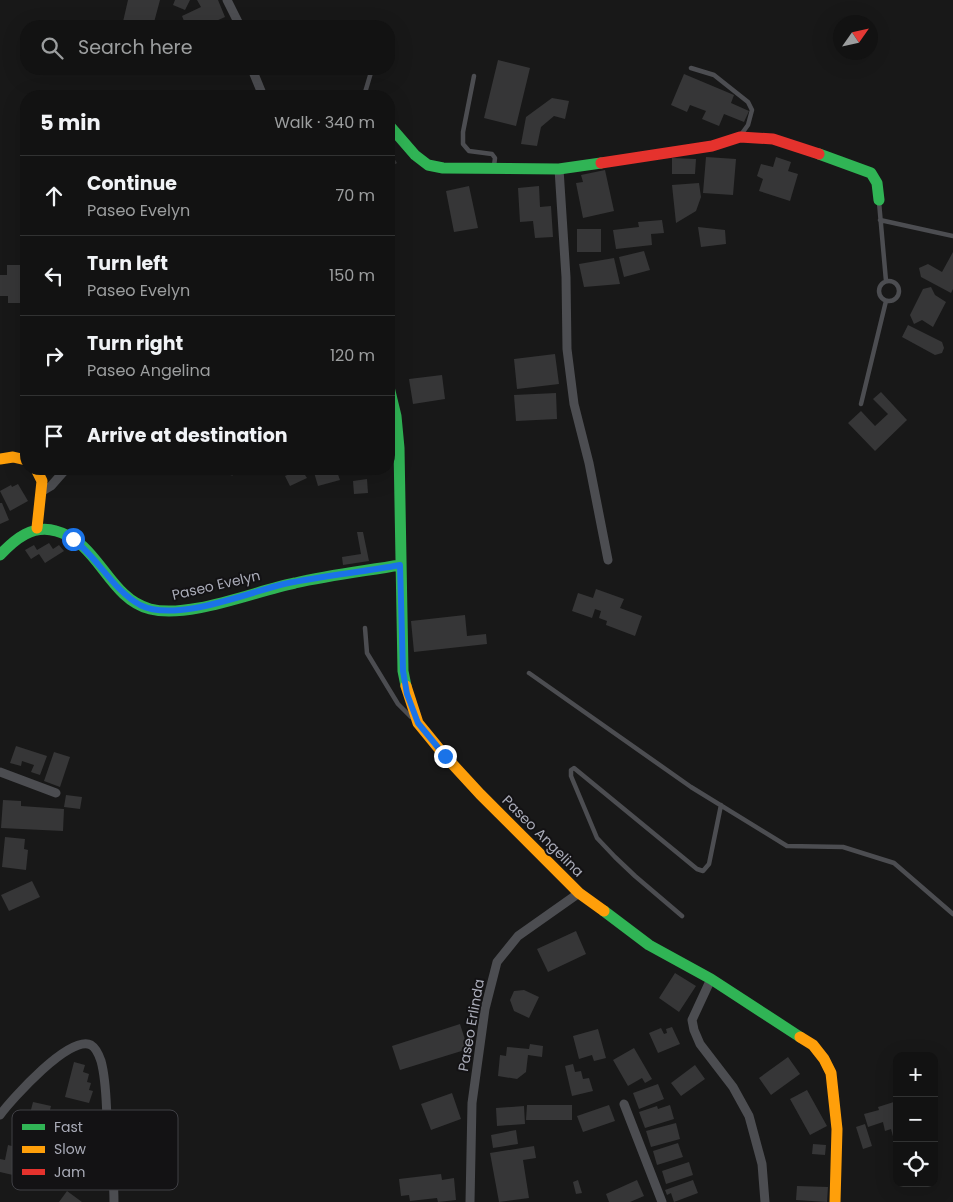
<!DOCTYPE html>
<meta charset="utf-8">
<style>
:root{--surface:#121212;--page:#1f2020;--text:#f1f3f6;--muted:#9c9e9f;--line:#313232}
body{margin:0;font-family:Poppins,sans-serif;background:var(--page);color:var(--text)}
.controls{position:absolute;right:15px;bottom:15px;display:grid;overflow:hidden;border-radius:10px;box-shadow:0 5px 20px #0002}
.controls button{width:45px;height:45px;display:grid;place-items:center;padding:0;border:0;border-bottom:1px solid var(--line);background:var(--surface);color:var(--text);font:25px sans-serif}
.compass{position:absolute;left:833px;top:15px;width:45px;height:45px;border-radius:50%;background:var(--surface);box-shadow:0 5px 20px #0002;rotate:56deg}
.stop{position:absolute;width:15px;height:15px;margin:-11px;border:4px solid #1a73e8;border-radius:50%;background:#fff}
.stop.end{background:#1a73e8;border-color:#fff;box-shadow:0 1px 5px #0008}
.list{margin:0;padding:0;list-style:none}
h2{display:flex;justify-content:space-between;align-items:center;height:65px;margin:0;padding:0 20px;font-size:21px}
h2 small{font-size:16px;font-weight:400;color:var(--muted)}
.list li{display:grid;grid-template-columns:32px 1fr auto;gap:15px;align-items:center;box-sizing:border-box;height:80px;padding:0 20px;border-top:1px solid var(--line)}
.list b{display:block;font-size:19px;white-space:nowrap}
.list p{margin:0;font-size:16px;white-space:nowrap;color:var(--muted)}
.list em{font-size:16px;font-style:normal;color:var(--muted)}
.icon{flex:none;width:28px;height:28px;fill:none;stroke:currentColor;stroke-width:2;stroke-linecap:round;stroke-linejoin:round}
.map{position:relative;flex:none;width:953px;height:1202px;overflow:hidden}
.search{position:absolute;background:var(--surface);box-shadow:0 5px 20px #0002;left:20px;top:20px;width:375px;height:55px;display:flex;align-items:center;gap:12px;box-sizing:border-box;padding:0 18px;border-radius:20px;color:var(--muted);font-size:19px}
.panel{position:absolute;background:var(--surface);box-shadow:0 5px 20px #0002;left:20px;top:90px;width:375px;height:385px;border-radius:20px}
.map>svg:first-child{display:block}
.building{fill:#363637}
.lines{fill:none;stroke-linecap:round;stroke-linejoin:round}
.lane{stroke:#4c4d51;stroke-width:4.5}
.street{stroke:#4c4d51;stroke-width:9}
.fast{stroke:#30b455;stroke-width:11}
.slow{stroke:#ff9f0a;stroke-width:11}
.jam{stroke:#e5322d;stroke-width:11}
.route{stroke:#1a73e8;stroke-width:6}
.labels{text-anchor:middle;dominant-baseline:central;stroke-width:4;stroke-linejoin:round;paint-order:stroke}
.street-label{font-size:14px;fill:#aaacb8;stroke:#131214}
.key{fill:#131214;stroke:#404045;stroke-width:1}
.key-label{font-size:14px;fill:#aaacb8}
</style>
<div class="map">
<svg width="953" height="1202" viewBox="0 0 953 1202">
<rect width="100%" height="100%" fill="#181818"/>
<path class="building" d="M128 0H160L153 26H122Z
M175 0H190L185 10 173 5Z
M197 0H218L225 17 205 26H186L182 16 201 7Z
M498 60 530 68 516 126 484 118Z
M684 74 734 95 731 103 749 111 744 122 724 114 719 126 702 119 706 111 690 105 687 112 671 105Z
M552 98 569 101 565 119 554 116 541 127 537 146 521 144 526 117Z
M389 150 397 163 389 168Z
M706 157 736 159 733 195 703 193Z
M776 157 791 162 788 171 798 174 790 201 759 191 763 179 757 176 761 164 773 167Z
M672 158 696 159 695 174H672Z
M605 170 614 211 583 218 576 183 583 182 581 175Z
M699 183 701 197 696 211 676 223 672 185Z
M469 186 478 228 454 232 446 191Z
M539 186 540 207 551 206 553 237 535 238 533 221 520 222 518 188Z
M662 220 664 233 651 234 652 245 616 249 613 230 639 227 638 222Z
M698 227 725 230 726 244 701 247Z
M577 229H601V252H577Z
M644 251 650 270 624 277 619 257Z
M953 252V289L951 293 921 277 919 268 928 264 942 272Z
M614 258 620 284 584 287 579 264Z
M7 265H26V303H8V296H0V275H7Z
M931 287 935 295 946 302 933 327 922 320 914 324 910 315 923 289Z
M908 325 942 342 944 348 942 353 935 355 902 337Z
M555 354 559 384 517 389 514 359Z
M442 375 445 399 413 404 409 379Z
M881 392 907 420 875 451 848 423 861 411 875 426 888 414 873 399Z
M556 393 557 419 516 421 514 395Z
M301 469 307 478 290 486 285 476Z
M313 469H336L340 480 318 486Z
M367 479 368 493 354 494 353 481Z
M18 484 28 501 10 511 0 491 11 485 12 487Z
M0 503H2L9 520 0 524Z
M357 532H363L369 561 343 565 342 557 361 554Z
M49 543 53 549 59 545 64 551 45 563 39 554 31 559 25 550 34 545 37 550Z
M596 589 624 599 620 608 642 616 635 636 606 625 607 621 599 618 601 611 595 609 592 618 572 611 578 593 593 598Z
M465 615 467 636 486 634 487 644 414 652 411 621Z
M16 746 47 756 40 775 31 772 34 765 22 761 21 766 10 763Z
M54 752 70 757 60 787 44 781Z
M66 795 82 797 80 809 64 807Z
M3 800 21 801V806L64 809 63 831 1 828Z
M5 837 25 839 24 849 28 850 26 870 2 867Z
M32 881 40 897 9 911 1 895Z
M576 931 586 954 548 972 537 949Z
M675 973 696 986 679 1012 659 998Z
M524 990 539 997 529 1018 514 1011 510 1000 514 991Z
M460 1024 468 1049 400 1070 392 1046Z
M672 1027 680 1044 658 1053 649 1033 661 1028 664 1034 667 1033 666 1029Z
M598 1029 606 1058 594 1061 592 1055 579 1059 573 1036Z
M530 1044 543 1046 542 1057 528 1055 526 1072 517 1079 498 1076 500 1055 506 1056 507 1047 529 1049Z
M634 1048 652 1079 645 1083 642 1078 628 1086 613 1060Z
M788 1057 800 1074 771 1095 759 1078Z
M74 1062 85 1065 83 1072 89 1074 87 1082 91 1083 89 1090 93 1091 89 1103 65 1097Z
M573 1064 575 1072 581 1071 583 1079 589 1078 593 1091 572 1096 565 1066Z
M695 1065 705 1079 681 1096 671 1083Z
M658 1084 664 1099 639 1109 633 1093Z
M807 1090 827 1126 810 1135 790 1099Z
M452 1093 461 1119 431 1130 421 1104Z
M897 1101V1139L894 1140 891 1129 885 1131 883 1122 868 1127 864 1114 879 1110 878 1107Z
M33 1102 51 1106 41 1146 23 1141Z
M527 1105H572V1120H526Z
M609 1105 615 1121 583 1132 577 1116Z
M670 1105 674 1119 645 1128 639 1112 657 1106 658 1109Z
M524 1106 525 1124 497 1126 496 1108Z
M676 1123 680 1139 651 1147 646 1131Z
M865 1124 872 1146 863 1149 856 1127Z
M516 1130 518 1144 493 1148 491 1135Z
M678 1143 683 1157 657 1165 653 1151Z
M813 1144 826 1145 825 1155 812 1154Z
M8 1145 31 1151 27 1166 33 1167 30 1179 0 1172V1159L5 1160Z
M534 1146 536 1158 523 1160 529 1198 499 1202 490 1153Z
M689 1162 693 1175 666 1184 662 1171Z
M441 1174 442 1180 454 1178 456 1200 438 1202 437 1198 410 1201 409 1195 401 1196 399 1179Z
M578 1180 582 1193 576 1194 573 1182Z
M637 1180 644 1196 630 1202H609L606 1194Z
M693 1180 698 1193 674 1202 671 1193 667 1195 665 1190Z
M797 1186 828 1187 827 1202 796 1200Z
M67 1191 82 1202H59Z"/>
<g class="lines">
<path class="lane" d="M691 68 714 75 748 102 752 110 748 125 740 136
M474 76 463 132V144L469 151 492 154 495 158 494 166
M364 96 372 69
M879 202 886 281
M880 220 953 236
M879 291a10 10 0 1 1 20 0a10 10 0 1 1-20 0Z
M861 404 886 301
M216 469 232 473 245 469
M365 628 367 653 398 704 411 717
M529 673 691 787 787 846 843 847 894 863 953 914
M682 916 635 876 615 857 597 838 571 776V770L574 768 697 869 703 871 709 864 721 805"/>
<path class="street" d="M227 0 240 26
M252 69 263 96
M559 169 566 277 567 349 574 404 589 463 608 560
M41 492 51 486 66 469
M0 772 56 793
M711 979 692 1020 694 1030 700 1044 733 1087 749 1116 762 1164 765 1202
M624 1104 662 1202
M0 1115C12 1099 70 1034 91 1045 96 1048 99 1055 101 1061 106 1079 106 1099 107 1118 110 1146 114 1174 114 1202
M470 1202 472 1103 485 1009 497 962 518 936 579 893"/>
<path class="fast" d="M389 125 415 155 428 165 443 168 559 169 601 163
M819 154 871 173 877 183 879 200
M389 387 396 416 399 448 403 671 406 686
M0 555C15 539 33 524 56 531 99 542 108 598 150 609 189 619 255 591 295 583 330 575 365 571 400 565
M604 911 649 945 711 979 800 1037"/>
<path class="slow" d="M0 459 13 457 26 460
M36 469 42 481 37 528
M406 686 418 723 445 756 480 794 579 893 604 911
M800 1037 813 1045 824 1059 831 1073 837 1129 835 1202"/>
<path class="jam" d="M601 163 712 146 740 137 773 139 819 154"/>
</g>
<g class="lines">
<path class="route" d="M73 539C98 558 113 590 140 605 175 623 247 593 284 584 322 576 362 572 400 565L403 671 407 694 418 723 445 756"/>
</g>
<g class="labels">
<g class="street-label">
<text transform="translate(216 585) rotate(-13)">Paseo Evelyn</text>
<text transform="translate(543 836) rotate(45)">Paseo Angelina</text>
<text transform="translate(471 1025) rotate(-80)">Paseo Erlinda</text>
</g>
</g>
<rect x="12" y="1110" width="166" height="80" rx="8" class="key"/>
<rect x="22" y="1124" width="23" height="6" fill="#30b455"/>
<rect x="22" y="1146" width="23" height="7" fill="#ff9f0a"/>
<rect x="22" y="1169" width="23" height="6" fill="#e5322d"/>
<g class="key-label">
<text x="54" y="1132">Fast</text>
<text x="54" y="1154">Slow</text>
<text x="54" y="1177">Jam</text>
</g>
</svg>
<div class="controls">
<button>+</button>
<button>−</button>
<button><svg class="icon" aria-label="locate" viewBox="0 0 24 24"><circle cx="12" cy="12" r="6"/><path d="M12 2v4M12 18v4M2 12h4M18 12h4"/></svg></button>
</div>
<svg class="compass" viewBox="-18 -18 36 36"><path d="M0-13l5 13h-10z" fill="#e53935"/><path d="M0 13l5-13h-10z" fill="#9c9e9f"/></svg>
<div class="stop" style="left:73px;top:539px"></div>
<div class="stop end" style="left:445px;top:756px"></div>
<div class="search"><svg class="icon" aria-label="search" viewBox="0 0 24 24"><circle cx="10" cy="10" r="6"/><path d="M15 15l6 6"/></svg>Search here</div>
<section class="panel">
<h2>5 min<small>Walk · 340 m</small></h2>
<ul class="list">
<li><svg class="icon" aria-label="ahead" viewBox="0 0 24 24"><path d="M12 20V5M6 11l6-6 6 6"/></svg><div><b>Continue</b><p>Paseo Evelyn</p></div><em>70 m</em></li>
<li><svg class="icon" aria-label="left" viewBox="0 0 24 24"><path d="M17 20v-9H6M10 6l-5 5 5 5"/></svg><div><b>Turn left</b><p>Paseo Evelyn</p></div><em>150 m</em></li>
<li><svg class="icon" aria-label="right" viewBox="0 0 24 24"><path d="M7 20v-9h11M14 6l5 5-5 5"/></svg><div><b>Turn right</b><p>Paseo Angelina</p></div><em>120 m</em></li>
<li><svg class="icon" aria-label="arrive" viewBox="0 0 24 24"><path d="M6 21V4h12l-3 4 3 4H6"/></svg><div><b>Arrive at destination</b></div></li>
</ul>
</section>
</div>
